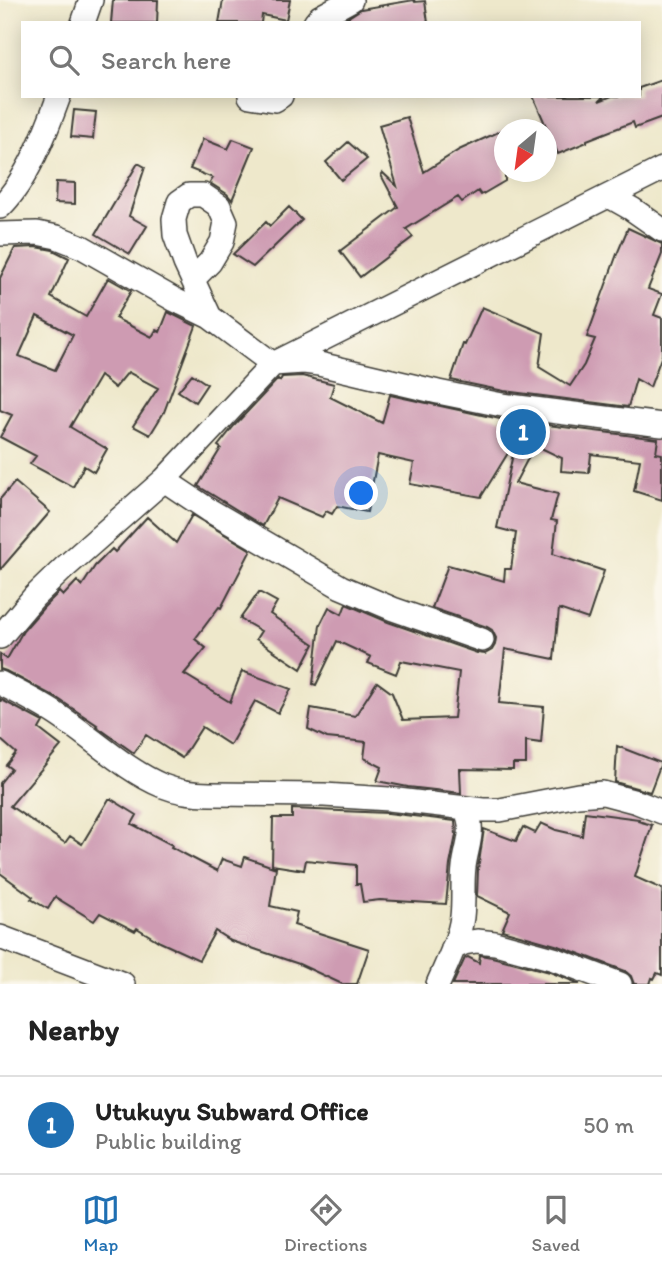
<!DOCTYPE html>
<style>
:root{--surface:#fff;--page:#f6f6f6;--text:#222;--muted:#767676;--line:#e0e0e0;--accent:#1f6fb2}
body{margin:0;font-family:Itim,sans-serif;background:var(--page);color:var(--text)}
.compass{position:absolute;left:494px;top:119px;width:63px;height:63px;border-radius:50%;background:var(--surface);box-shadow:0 4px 18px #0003;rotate:209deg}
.you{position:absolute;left:362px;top:494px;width:24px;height:24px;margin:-18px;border:5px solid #fff;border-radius:50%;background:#1a73e8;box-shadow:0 0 0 10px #1a73e833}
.badge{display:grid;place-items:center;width:46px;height:46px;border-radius:50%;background:var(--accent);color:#fff;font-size:23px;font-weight:700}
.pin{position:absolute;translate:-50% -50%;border:4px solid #fff;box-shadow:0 2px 7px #0006}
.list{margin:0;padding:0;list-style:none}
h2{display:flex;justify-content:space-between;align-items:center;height:91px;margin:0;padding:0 28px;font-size:30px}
h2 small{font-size:23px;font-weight:400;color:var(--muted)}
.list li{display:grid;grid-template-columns:46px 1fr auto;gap:21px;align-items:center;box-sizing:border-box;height:98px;padding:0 28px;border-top:2px solid var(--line)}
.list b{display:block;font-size:26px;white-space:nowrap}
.list p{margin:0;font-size:23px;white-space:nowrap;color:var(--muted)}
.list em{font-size:23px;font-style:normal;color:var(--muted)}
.icon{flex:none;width:38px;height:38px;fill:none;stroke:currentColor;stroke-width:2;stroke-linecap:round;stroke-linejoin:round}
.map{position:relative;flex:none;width:662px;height:984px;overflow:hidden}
.search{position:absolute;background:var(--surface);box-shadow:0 4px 18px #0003;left:21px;right:21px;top:21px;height:77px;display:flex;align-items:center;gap:18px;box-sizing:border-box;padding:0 24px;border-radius:0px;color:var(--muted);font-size:26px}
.sheet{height:189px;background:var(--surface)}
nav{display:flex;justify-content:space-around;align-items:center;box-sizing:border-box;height:98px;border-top:2px solid var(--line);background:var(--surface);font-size:19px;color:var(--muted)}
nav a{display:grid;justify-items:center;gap:4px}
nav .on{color:var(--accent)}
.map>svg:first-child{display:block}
.building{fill:#ce9bb2;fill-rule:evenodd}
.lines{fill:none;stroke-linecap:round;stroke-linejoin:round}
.minor-casing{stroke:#3c3b36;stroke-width:26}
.minor{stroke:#fff;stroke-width:23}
</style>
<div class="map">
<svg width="662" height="984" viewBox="0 0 662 984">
<rect width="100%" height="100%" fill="#fbf7ec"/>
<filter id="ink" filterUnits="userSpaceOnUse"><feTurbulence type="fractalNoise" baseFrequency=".0143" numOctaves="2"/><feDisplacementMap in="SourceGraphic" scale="14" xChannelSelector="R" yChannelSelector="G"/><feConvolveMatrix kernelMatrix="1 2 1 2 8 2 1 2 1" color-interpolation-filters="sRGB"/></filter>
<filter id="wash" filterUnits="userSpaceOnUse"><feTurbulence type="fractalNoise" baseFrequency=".00686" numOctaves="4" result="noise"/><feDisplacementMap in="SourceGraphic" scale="28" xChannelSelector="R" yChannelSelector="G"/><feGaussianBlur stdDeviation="1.57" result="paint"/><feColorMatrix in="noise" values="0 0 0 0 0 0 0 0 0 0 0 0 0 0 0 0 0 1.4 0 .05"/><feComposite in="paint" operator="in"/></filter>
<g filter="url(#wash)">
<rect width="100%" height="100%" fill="#eee8cb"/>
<g id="blocks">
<path class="building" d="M113 0H158L157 23H111Z
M223 0H290L286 20 262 15 261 23H219Z
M414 0 415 2 425 1 428 23H344V20L361 9Z
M662 80V118L635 128 633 122 587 140V142L558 154 533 96H604L599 101 612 96H639V88Z
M74 110 96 112 93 139 71 137Z
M407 117 424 172 459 150 505 129V181L481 195 478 191 462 202 458 197 406 229 413 237 360 277 340 251 398 207 381 175 383 173 397 186 379 125Z
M203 139 228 149 233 139 254 147 232 200 227 194 210 183 213 178 190 169Z
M348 142 367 159 341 180 326 162Z
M138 163 145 167 129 216 147 226 130 254 96 234Z
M56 182 75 183V204L55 203Z
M289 207 302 220 253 267 233 254 266 222 270 226Z
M628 228 662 244V254L648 289 662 294 654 315 662 318V355L650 387 636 379 628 407 504 391 451 380 463 344 465 345 482 307 544 333 539 367 570 386 584 365 595 339 587 337 617 254Z
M36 247 53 250 69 258 51 297 86 317 108 278 131 291 115 318 152 337 156 330 160 332 168 312 196 326 164 412 150 435 133 426 158 388 128 372 115 388 100 376 70 427 107 449 94 472 84 466 73 487 30 464 36 456 0 437 12 415 0 410V278L15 248ZM37 316 73 335 55 370 19 356Z
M192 374 207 384 195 402 178 391Z
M302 376 334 384 330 397 382 423 390 395 500 419 658 439 656 453 662 454V500L634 491 640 460 591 454 589 473 561 471 562 458 535 445 515 483 558 494 551 520 557 521 553 554 604 571 588 619 559 609 554 659 505 649 499 703 544 707 541 743 526 741V764H513V770L460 769 461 793 408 787 377 781 382 767 364 758 366 742 327 738 308 729 311 708 355 716 377 682 392 693 403 720 454 718 459 672 401 661 396 674 368 663 371 657 337 641 316 685 313 684 320 625 329 607 342 614 346 604 388 622 477 653 485 654 492 650 495 645 496 638 492 630 487 627 432 608 448 565 504 581 505 569H511L516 533 497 528 516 440 481 497 410 484 414 463 378 455 367 512 337 506 332 514 326 511 322 517 278 498 263 526 198 486 221 448 218 446 234 426 278 379 280 381 282 377Z
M15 482 50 512 0 570V499Z
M192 515 251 550 221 608 219 607 195 639 206 648 184 674 230 702 242 671 291 689 278 713 255 701 230 745 202 727 182 758 146 735 134 753 96 726 97 725 57 698 6 671 0 669V654L7 659 23 631 44 607 59 592 63 596 77 581 82 586 95 566 112 549 115 552 147 517 176 543Z
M259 592 277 602 270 614 314 644 301 669 256 639 261 631 240 619Z
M0 699 43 722 39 729 61 746 10 806 65 843 70 836 82 844 109 799H111L137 815 132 824 172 845 171 847 217 871 222 859 242 866 245 857 276 868 270 906 297 912 294 925 369 949 357 984H342L299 964 231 941 215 931 199 960 160 942 137 928 135 931 100 913 94 921 55 897 48 909 31 899 33 897 0 873V783L11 769 6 765 16 753 0 739Z
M617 746 661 763 650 792 615 782Z
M292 809 388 813 455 821 456 835 450 865 446 904 380 900 363 902 360 884H356V865L306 860 304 870 272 865 273 818H292Z
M585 812 639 819 638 821 652 825 635 877 662 889V975L657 973 654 979 652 978 650 984H634L631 976 625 971 559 946 502 930 510 912 477 896 478 869 484 829 516 841 523 827 535 833 541 823 556 830 582 836Z
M480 955 492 957 550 972 580 984H453L465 958 468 957 479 963Z"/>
</g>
</g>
<g filter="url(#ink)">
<use href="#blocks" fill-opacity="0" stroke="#3c3b36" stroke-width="2"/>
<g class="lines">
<g class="minor-casing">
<path id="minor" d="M83 23 91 0
M315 23 320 17 351 0
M250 96 275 100 281 96
M609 196 632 209 662 230
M0 207C27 181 46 132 59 96
M0 234 37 233 57 237 82 247 175 300 210 317 273 364 304 362 319 364 438 392 502 405 662 425
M193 279 210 262 222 242 226 222 219 206 203 195H189L179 202 174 219 175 235 185 263 210 317
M164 480 209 510 341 587 393 609 482 640
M0 637 34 597 64 568 164 480 273 364 662 169
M0 683C19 693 38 702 56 714 90 736 126 771 163 786 178 792 194 794 210 794L324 795 389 799 483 810H500L578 795 603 793 637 802 662 812
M0 937 123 984
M453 948 464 943 477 941 495 943 554 959 620 984
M438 984C447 963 459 940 462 917 464 900 462 884 464 867 467 844 476 830 465 808"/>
</g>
<use href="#minor" class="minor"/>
</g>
</g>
</svg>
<svg class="compass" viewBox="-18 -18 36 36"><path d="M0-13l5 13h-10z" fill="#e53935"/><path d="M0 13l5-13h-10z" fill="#767676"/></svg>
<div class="you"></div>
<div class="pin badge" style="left:523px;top:432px">1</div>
<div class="search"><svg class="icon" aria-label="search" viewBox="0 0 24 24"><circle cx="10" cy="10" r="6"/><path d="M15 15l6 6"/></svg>Search here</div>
</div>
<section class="sheet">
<h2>Nearby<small></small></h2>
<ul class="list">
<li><span class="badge">1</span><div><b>Utukuyu Subward Office</b><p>Public building</p></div><em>50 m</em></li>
</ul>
</section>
<nav>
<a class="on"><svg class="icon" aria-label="map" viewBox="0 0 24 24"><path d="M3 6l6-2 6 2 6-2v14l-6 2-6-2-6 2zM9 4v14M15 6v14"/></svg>Map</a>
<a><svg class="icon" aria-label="directions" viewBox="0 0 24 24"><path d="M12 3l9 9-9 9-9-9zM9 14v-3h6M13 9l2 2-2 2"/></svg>Directions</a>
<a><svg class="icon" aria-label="saved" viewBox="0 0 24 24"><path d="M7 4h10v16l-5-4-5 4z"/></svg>Saved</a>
</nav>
